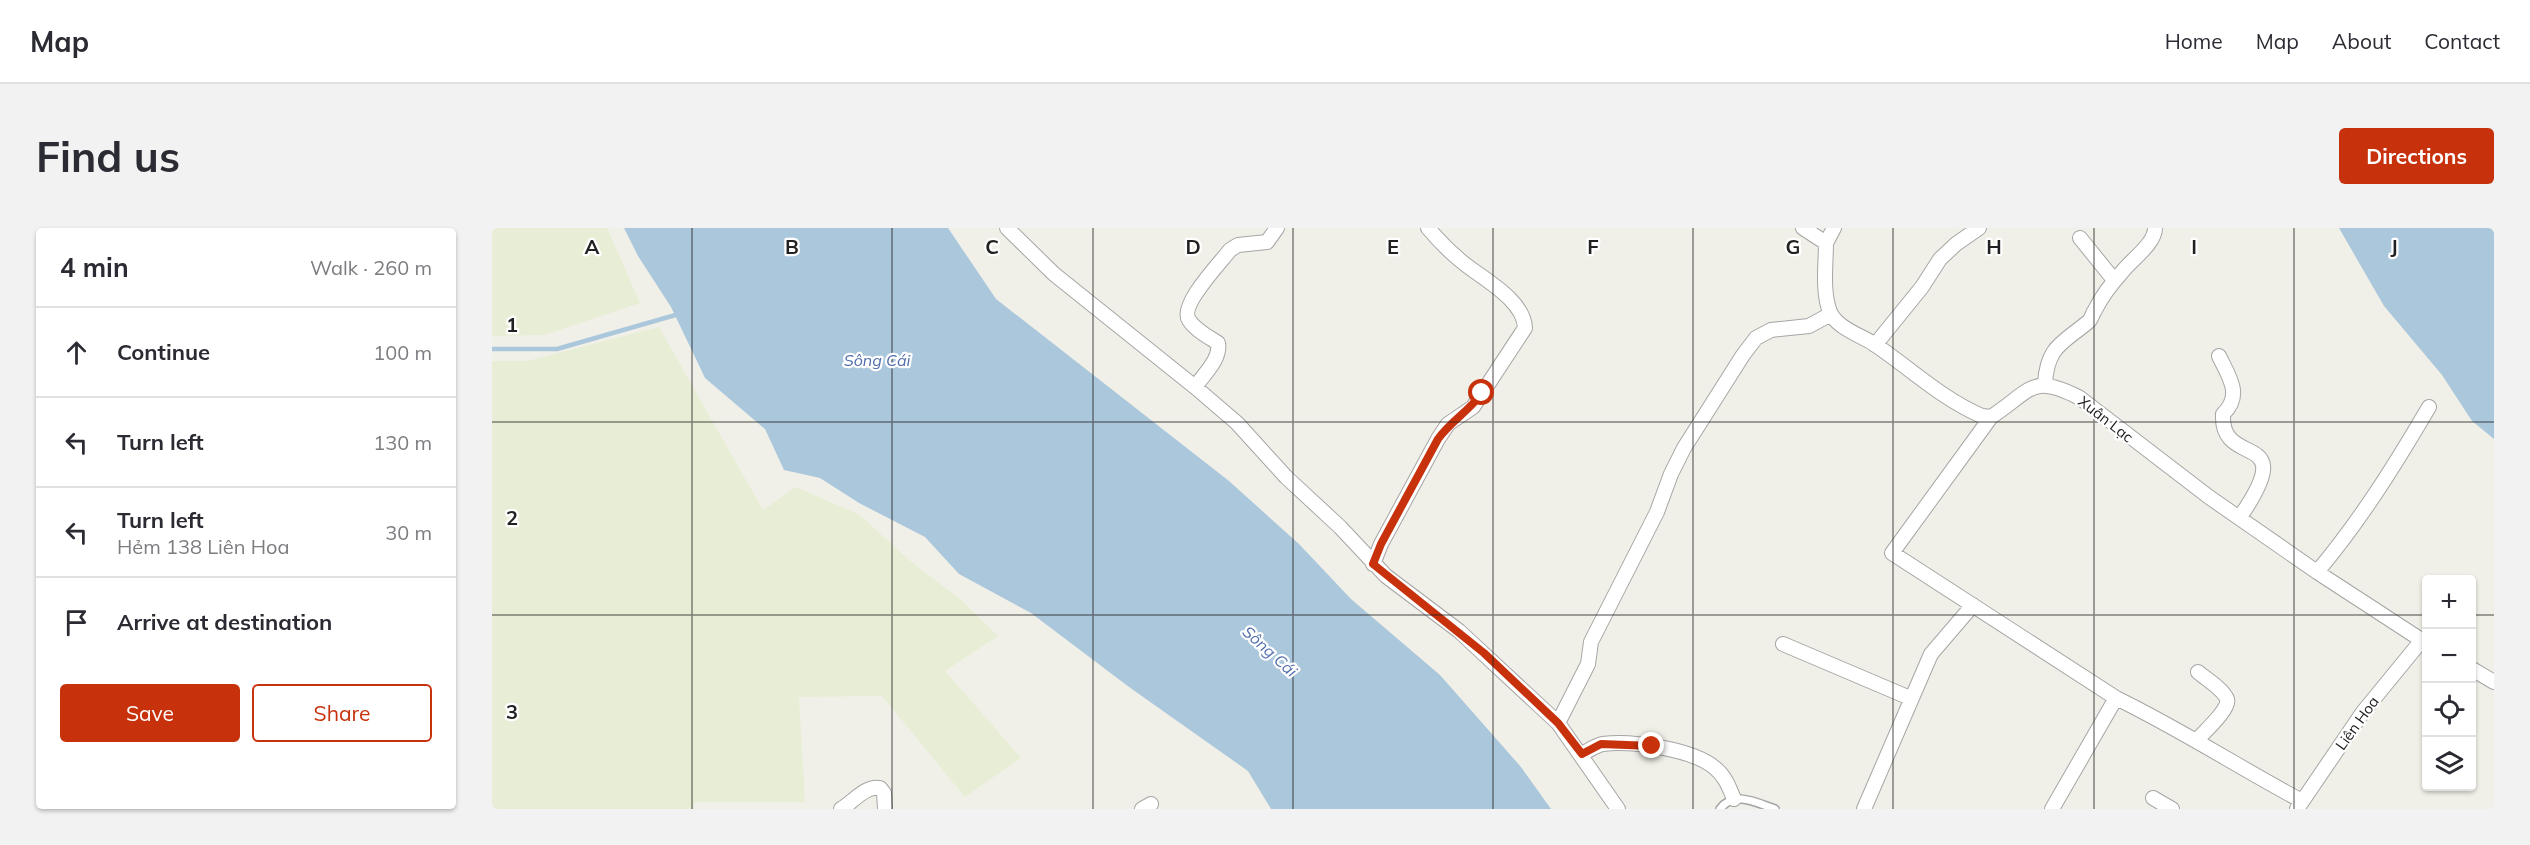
<!DOCTYPE html>
<meta charset="utf-8">
<style>
:root{--surface:#fff;--page:#f2f2f3;--text:#2b2b33;--muted:#7c7c81;--line:#e1e1e2;--accent:#c7310b}
body{margin:0;font-family:Mulish,sans-serif;background:var(--page);color:var(--text)}
.controls{position:absolute;right:18px;bottom:18px;display:grid;overflow:hidden;border-radius:6px;box-shadow:0 2px 4px #0004}
.controls button{width:54px;height:54px;display:grid;place-items:center;padding:0;border:0;border-bottom:2px solid var(--line);background:var(--surface);color:var(--text);font:30px sans-serif}
.stop{position:absolute;width:18px;height:18px;margin:-14px;border:4px solid #c7310b;border-radius:50%;background:#fff}
.stop.end{background:#c7310b;border-color:#fff;box-shadow:0 2px 6px #0008}
.list{margin:0;padding:0;list-style:none}
h2{display:flex;justify-content:space-between;align-items:center;height:78px;margin:0;padding:0 24px;font-size:26px}
h2 small{font-size:20px;font-weight:400;color:var(--muted)}
.list li{display:grid;grid-template-columns:39px 1fr auto;gap:18px;align-items:center;box-sizing:border-box;height:90px;padding:0 24px;border-top:2px solid var(--line)}
.list b{display:block;font-size:22px;white-space:nowrap}
.list p{margin:0;font-size:20px;white-space:nowrap;color:var(--muted)}
.list em{font-size:20px;font-style:normal;color:var(--muted)}
.actions{display:flex;gap:12px;padding:18px 24px}
.actions a{flex:1;padding:14px 0;border:2px solid var(--accent);border-radius:6px;text-align:center;font-size:21px;color:var(--accent)}
.actions .main{background:var(--accent);color:#fff}
.icon{flex:none;width:33px;height:33px;fill:none;stroke:currentColor;stroke-width:2;stroke-linecap:round;stroke-linejoin:round}
.map{position:relative;flex:none;width:2002px;height:581px;overflow:hidden;border-radius:6px}
header{display:flex;align-items:center;gap:36px;box-sizing:border-box;height:84px;padding:0 30px;background:var(--surface);border-bottom:2px solid var(--line)}
header strong{font-size:28px}
nav{display:flex;gap:33px;margin-inline-start:auto;font-size:21px}
.intro{display:flex;align-items:center;justify-content:space-between;box-sizing:border-box;height:144px;padding:0 36px}
h1{margin:0;font-size:42px}
.button{padding:15px 27px;border-radius:6px;background:var(--accent);color:#fff;font-size:21px;font-weight:700}
main{display:flex;gap:36px;padding:0 36px}
aside{flex:1;background:var(--surface);border-radius:6px;box-shadow:0 2px 4px #0004}
.map>svg:first-child{display:block}
.farmland{fill:#e7eed5}
.water{fill:#abc7dc}
.lines{fill:none;stroke-linecap:round;stroke-linejoin:round}
.stream{stroke:#abc7dc;stroke-width:4.5}
.lane-casing{stroke:#a5a5a5;stroke-width:10}
.street-casing{stroke:#a5a5a5;stroke-width:16}
.lane{stroke:#fff;stroke-width:7}
.street{stroke:#fff;stroke-width:14}
.route{stroke:#c7310b;stroke-width:8}
.grid{fill:none;stroke:#212121;stroke-width:1.5;stroke-opacity:0.55}
.labels{text-anchor:middle;dominant-baseline:central;stroke-width:4.5;stroke-linejoin:round;paint-order:stroke}
.street-label{font-size:15px;fill:#212121;stroke:#fff}
.water-label{font-size:16px;font-style:italic;fill:#516dad;stroke:#fff}
.grid-label{font-size:20px;text-anchor:middle;font-weight:bold;fill:#212121;stroke:#fff;stroke-width:4.5;stroke-linejoin:round;paint-order:stroke}
</style>
<header>
<strong>Map</strong>
<nav><a>Home</a><a>Map</a><a>About</a><a>Contact</a></nav>
</header>
<div class="intro"><h1>Find us</h1><a class="button">Directions</a></div>
<main>
<aside>
<h2>4 min<small>Walk · 260 m</small></h2>
<ul class="list">
<li><svg class="icon" aria-label="ahead" viewBox="0 0 24 24"><path d="M12 20V5M6 11l6-6 6 6"/></svg><div><b>Continue</b></div><em>100 m</em></li>
<li><svg class="icon" aria-label="left" viewBox="0 0 24 24"><path d="M17 20v-9H6M10 6l-5 5 5 5"/></svg><div><b>Turn left</b></div><em>130 m</em></li>
<li><svg class="icon" aria-label="left" viewBox="0 0 24 24"><path d="M17 20v-9H6M10 6l-5 5 5 5"/></svg><div><b>Turn left</b><p>Hẻm 138 Liên Hoa</p></div><em>30 m</em></li>
<li><svg class="icon" aria-label="arrive" viewBox="0 0 24 24"><path d="M6 21V4h12l-3 4 3 4H6"/></svg><div><b>Arrive at destination</b></div></li>
</ul>
<div class="actions"><a class="main">Save</a><a>Share</a></div>
</aside>
<div class="map">
<svg width="2002" height="581" viewBox="0 0 2002 581">
<rect width="100%" height="100%" fill="#f1f0e8"/>
<path class="farmland" d="M0 0H115L148 75 53 107 0 108Z
M167 99 271 282 304 259 368 287 417 332 468 371 506 408 453 443 529 530 473 569 390 468 307 469 313 574H202V581H0V133H35Z"/>
<path class="water" d="M132 0H456L504 71 737 253 807 316 859 371 948 447 1029 539 1059 581H779L756 543 637 459 539 385 467 346 433 309 367 275 328 250 292 242 273 201 213 150 179 79 146 28Z
M1847 0H2002V211L1980 193 1950 147 1892 78Z"/>
<g class="lines">
<path class="stream" d="M0 121H65L187 86"/>
<g class="lane-casing">
<path id="lane" d="M1228 581C1242 562 1265 575 1283 581"/>
</g>
<g class="street-casing">
<path id="street" d="M515 0 562 46 703 159 745 195 794 249 848 299 894 348 967 403 1066 495 1126 581
M1311 0 1334 15C1334 35 1330 64 1338 84 1345 100 1368 107 1382 116 1418 140 1450 171 1490 188L1499 189C1540 162 1539 145 1588 170L1717 269 1825 344 1934 415
M1588 10 1622 52
M1334 15 1342 0
M1383 117 1430 59 1448 31 1464 16 1487 0
M1727 128C1737 149 1751 167 1731 186 1728 243 1810 199 1748 289
M1553 156C1555 118 1571 115 1596 94 1600 91 1600 86 1603 82 1610 68 1620 55 1630 44 1639 32 1663 16 1663 0
M703 159C712 146 729 131 726 115 717 109 703 102 697 92 687 77 729 34 738 22L746 17 775 14 785 0
M1499 189 1400 325 1624 470C1688 501 1748 540 1810 573
M881 336 889 316 946 211 956 196 981 179 1033 100C1032 71 989 50 969 33 957 23 946 12 936 0
M1825 344C1868 293 1903 237 1937 179
M1291 416 1418 470
M1980 441 2002 454
M1066 495 1096 436 1099 414 1165 284 1179 246 1192 220 1251 127 1264 110 1279 102 1317 98 1339 86
M1704 513C1711 505 1739 480 1735 471 1731 461 1714 451 1706 444
M1090 526C1096 523 1104 517 1111 516 1138 512 1201 521 1223 540 1233 548 1237 559 1242 571
M1661 570 1680 581
M349 581C361 574 374 557 388 560L392 565 393 581
M650 581 659 576
M1372 581 1439 426 1481 377
M1560 581 1624 470
M1805 581 1871 484 1930 412"/>
</g>
<use href="#lane" class="lane"/>
<use href="#street" class="street"/>
</g>
<g class="lines">
<path class="route" d="M990 165C977 183 959 193 946 211L889 316 881 336 992 425 1066 495 1090 526 1109 516 1160 518"/>
</g>
<path class="grid" d="M200 0V581M400 0V581M601 0V581M801 0V581M1001 0V581M1201 0V581M1401 0V581M1602 0V581M1802 0V581M0 194H2002M0 387H1934M1980 387H2002"/>
<g class="labels">
<g class="street-label">
<text transform="translate(1614 191) rotate(38)">Xuân Lạc</text>
<text transform="translate(1865 495) rotate(-54)">Liên Hoa</text>
</g>
<g class="water-label">
<text x="385" y="132">Sông Cái</text>
<text transform="translate(778 423) rotate(42)">Sông Cái</text>
</g>
</g>
<g class="grid-label">
<text x="100" y="26">A</text>
<text x="300" y="26">B</text>
<text x="500" y="26">C</text>
<text x="701" y="26">D</text>
<text x="901" y="26">E</text>
<text x="1101" y="26">F</text>
<text x="1301" y="26">G</text>
<text x="1502" y="26">H</text>
<text x="1702" y="26">I</text>
<text x="1902" y="26">J</text>
<text x="20" y="104">1</text>
<text x="20" y="297">2</text>
<text x="20" y="491">3</text>
</g>
</svg>
<div class="controls">
<button>+</button>
<button>−</button>
<button><svg class="icon" aria-label="locate" viewBox="0 0 24 24"><circle cx="12" cy="12" r="6"/><path d="M12 2v4M12 18v4M2 12h4M18 12h4"/></svg></button>
<button><svg class="icon" aria-label="layers" viewBox="0 0 24 24"><path d="M12 4l9 5-9 5-9-5zM3 14l9 5 9-5"/></svg></button>
</div>
<div class="stop" style="left:990px;top:165px"></div>
<div class="stop end" style="left:1160px;top:518px"></div>
</div>
</main>
